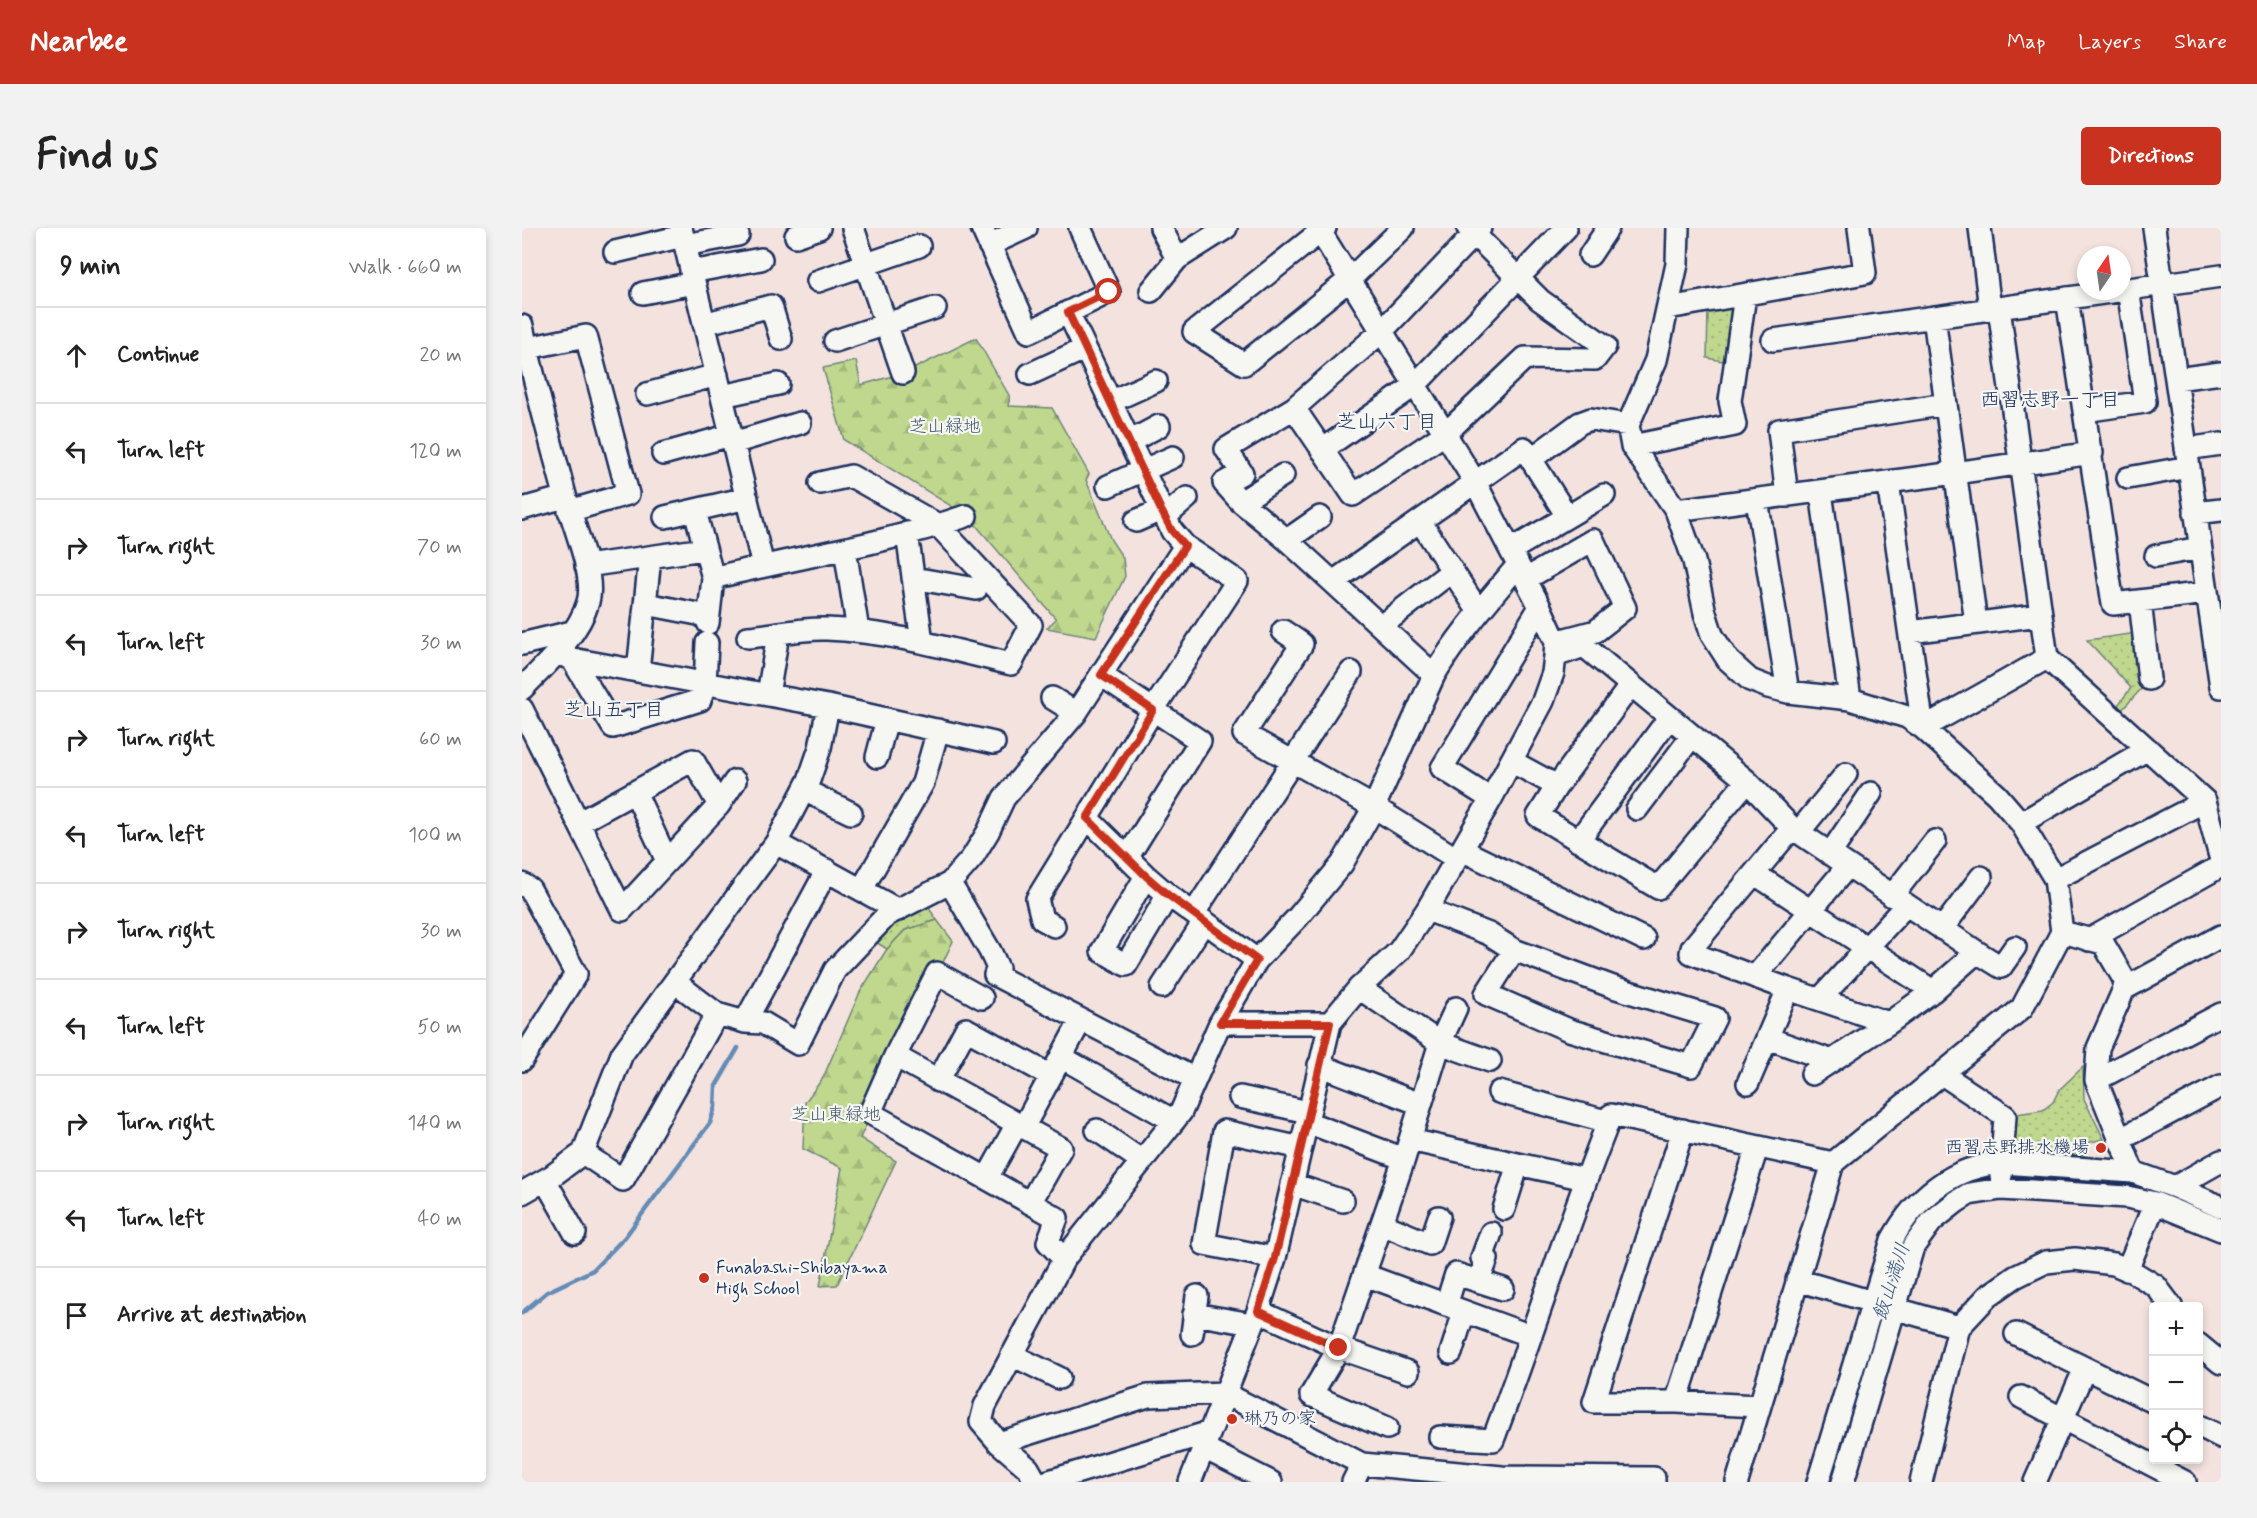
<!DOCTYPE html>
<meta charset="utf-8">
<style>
:root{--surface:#fff;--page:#f2f2f2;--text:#222;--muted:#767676;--line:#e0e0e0;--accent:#c8321e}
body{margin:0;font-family:Mynerve,"Klee One",sans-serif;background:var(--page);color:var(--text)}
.controls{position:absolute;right:18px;bottom:18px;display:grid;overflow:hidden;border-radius:6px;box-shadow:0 3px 9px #0003}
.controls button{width:54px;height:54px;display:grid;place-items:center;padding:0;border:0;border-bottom:2px solid var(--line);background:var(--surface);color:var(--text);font:30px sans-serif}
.compass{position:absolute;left:1555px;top:18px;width:54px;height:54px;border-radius:50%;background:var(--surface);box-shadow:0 3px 9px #0003;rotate:13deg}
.stop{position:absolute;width:18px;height:18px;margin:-14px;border:4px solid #c8321e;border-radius:50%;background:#fff}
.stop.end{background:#c8321e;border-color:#fff;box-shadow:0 2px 6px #0008}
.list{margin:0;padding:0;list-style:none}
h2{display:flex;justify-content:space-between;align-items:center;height:78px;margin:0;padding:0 24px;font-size:26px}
h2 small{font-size:20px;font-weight:400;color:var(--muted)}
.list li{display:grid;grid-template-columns:39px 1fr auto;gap:18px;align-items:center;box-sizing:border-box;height:96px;padding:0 24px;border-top:2px solid var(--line)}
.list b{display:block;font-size:22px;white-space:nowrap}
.list em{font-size:20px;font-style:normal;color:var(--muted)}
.icon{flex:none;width:33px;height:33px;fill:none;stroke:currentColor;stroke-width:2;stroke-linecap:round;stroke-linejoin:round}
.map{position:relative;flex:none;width:1699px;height:1254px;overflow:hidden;border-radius:6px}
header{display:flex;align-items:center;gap:36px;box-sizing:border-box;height:84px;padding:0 30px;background:var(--accent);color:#fff}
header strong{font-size:28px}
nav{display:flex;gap:33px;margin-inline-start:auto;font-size:21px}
.intro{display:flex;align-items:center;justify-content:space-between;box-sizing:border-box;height:144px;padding:0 36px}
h1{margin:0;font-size:42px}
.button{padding:15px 27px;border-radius:6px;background:var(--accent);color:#fff;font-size:21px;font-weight:700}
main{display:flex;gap:36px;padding:0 36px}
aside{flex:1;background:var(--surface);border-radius:6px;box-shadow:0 3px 9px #0003}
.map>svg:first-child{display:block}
.forest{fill:url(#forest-firs);stroke:#6d8476;stroke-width:1.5}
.park{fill:url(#park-dots);stroke:#6d8476;stroke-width:1.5}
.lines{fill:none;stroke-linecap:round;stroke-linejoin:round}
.stream{stroke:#628bb6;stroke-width:4.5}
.river{stroke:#92c9f1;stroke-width:26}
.minor-casing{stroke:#1b2f5e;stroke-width:26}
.minor{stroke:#f6f6f2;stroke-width:21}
.route{stroke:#c8321e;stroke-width:8}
.poi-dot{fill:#c8321e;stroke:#f6f6f2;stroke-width:2}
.labels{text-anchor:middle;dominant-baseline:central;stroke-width:4.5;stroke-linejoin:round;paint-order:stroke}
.park-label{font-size:18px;fill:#44596a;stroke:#f6f6f2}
.poi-label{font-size:18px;fill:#1b2f5e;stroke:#f6f6f2;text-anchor:start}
.neighbourhood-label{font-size:20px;fill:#1b2f5e;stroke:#f6f6f2}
.water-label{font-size:20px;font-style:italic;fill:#395683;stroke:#f6f6f2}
</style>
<header>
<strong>Nearbee</strong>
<nav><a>Map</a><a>Layers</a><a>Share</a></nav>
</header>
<div class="intro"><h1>Find us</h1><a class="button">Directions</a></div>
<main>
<aside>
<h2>9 min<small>Walk · 660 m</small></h2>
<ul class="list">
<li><svg class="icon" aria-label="ahead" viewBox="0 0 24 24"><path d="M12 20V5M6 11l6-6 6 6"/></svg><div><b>Continue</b></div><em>20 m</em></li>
<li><svg class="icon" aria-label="left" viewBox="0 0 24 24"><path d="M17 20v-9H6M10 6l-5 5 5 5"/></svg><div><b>Turn left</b></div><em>120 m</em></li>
<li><svg class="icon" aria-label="right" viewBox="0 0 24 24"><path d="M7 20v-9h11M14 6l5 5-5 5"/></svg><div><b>Turn right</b></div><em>70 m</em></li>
<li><svg class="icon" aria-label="left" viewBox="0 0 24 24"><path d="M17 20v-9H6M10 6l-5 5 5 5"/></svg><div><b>Turn left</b></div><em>30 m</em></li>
<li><svg class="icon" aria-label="right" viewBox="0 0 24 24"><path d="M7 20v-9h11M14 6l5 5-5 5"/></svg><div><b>Turn right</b></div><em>60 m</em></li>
<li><svg class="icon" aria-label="left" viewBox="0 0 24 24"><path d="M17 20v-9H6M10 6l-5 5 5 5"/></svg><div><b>Turn left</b></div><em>100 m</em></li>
<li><svg class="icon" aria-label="right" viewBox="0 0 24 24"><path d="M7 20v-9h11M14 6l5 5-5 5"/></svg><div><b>Turn right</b></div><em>30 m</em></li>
<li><svg class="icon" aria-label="left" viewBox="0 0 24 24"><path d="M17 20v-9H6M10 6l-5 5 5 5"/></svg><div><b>Turn left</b></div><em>50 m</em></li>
<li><svg class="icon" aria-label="right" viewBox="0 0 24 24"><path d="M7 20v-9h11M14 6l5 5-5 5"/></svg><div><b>Turn right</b></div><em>140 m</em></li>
<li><svg class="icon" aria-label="left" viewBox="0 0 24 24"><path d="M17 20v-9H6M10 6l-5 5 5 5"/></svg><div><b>Turn left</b></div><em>40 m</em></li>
<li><svg class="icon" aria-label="arrive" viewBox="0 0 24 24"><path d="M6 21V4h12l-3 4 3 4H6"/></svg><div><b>Arrive at destination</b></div></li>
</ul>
</aside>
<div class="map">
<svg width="1699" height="1254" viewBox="0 0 1699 1254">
<defs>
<pattern id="forest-firs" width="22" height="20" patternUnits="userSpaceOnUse" patternTransform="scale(1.5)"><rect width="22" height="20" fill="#bfd88e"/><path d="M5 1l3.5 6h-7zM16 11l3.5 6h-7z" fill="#a4ba7d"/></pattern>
<pattern id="park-dots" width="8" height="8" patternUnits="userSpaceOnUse" patternTransform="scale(1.5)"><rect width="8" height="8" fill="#bfd88e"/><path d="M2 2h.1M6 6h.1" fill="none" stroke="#a4ba7d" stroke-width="1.8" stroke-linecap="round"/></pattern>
</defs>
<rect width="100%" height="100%" fill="#f4e2de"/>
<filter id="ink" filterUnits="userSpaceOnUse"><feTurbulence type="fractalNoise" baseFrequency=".0167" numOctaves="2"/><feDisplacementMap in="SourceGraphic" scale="12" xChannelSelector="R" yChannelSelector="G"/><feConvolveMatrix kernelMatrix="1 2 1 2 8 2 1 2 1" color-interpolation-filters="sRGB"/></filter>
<g filter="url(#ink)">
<path class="forest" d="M454 110 488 169 486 178 530 180 567 246 564 252 589 312 601 330 603 348 574 409 525 400 534 391 447 289 322 212 301 140 334 133 339 157 385 144Z
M415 692 431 713 338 910 374 933 315 1057 298 1058 320 940 281 921 283 874 301 850 338 764 365 721 383 702Z"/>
<path class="park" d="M1216 76 1211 135 1185 130 1186 81Z
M1615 405 1621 459 1598 484 1593 481 1609 460 1565 412Z
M404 676 415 692 383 702 365 721 349 711 366 691Z
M1561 839 1562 871 1582 911 1564 915V927L1487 924 1489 887 1521 882 1531 874 1537 862Z"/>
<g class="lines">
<path class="stream" d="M0 1085 25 1064 71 1042 103 1009 188 895 193 879 194 858 216 820"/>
<path class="river" d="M1308 1254 1381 1017 1389 999 1415 974 1445 956 1462 949 1613 957 1699 989"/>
<g class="minor-casing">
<path id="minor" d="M159 0 241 338
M331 0 381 145
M460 0 507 104 587 64 558 0
M639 0 655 31 704 0
M803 0 672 104 722 136 827 52 881 0
M1156 0 1155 36 1134 132 1106 197 1110 218 1154 282 1172 333 1183 385 1190 407 1206 432 1228 452 1246 459 1266 464 1328 471 1385 489 1401 500 1475 567 1499 595 1533 651 1540 704 1500 780 1311 935 1215 1254
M1458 0 1468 81
M1632 0 1699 459
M274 8 297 0
M163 17 216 7
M467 17 504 0
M93 24 161 8
M1068 27 1086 0
M169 44 239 31
M296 53 397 18
M1600 62 1699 48
M629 63 655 31
M121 65 172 55
M1545 70 1591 376 1685 365
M1146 80 1343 45 1337 0
M1477 80 1525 430 1683 573 1699 632
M1412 89 1454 395
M182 96 249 78 259 111
M0 98C12 154 28 211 43 267 50 294 74 348 66 374 56 408 24 436 0 461
M1251 112 1596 63
M313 113 413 80
M6 120 64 108 106 266 47 283
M508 146 562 121
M1654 151 1699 145
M125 166 195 147
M200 168 256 156
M588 174 634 153
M772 180 831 267 924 205 1003 130 1073 131 1083 118 1018 72 946 0
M1562 183 1623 174 1606 61
M607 214 637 198
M211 215 278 195
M1110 218 1213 197 1208 173 1223 67
M1664 221 1699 216
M800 222 892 158 1044 0
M141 226 209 207
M1009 231 1058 195 1069 191 1106 197
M1606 250 1667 239
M1366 254 1401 500 1525 430
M586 258 651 229
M1299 264 1328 471
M1265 268 1257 202 1424 176
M1235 272 1266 464
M719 274 761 247
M0 281 43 269
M1154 282 1433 245 1570 225
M173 283 191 350 186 395
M1673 285 1699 282
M143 289 225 270
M643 289 665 270
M614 293 639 282
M898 293 957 384
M385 305 400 414
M765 312 798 289
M323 321 336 403
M989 322 1082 267
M1634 328 1678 320
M64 338 182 321
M191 350C275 329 362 316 444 288
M391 350 454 361
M1004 351 1071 312 1103 380 1074 403 1040 412
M811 354 1002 220 1045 288
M1618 373 1627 451
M124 376 186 388
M859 398 930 343
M761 403 780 416 722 506 852 579 935 631
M1388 404 1519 387
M226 409C252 407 279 400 304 401 367 403 428 421 489 436L509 397 416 297 329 248 298 255
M0 416 50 404
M34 425 50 431 306 478 472 515
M1033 428 1062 418 1225 553 1270 600 1455 724 1479 739 1493 719
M50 431 91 499 178 472 183 456 185 415
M116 443 128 329
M579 447 678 513 605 630
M912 447 765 312 719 274 702 255 720 245 704 221 772 180 859 104 958 0
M1108 458 1035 558 1016 588 1136 660 1225 553
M246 467 256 406
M530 470 554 485
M0 481 100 682 197 577 213 553
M355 529 365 491
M989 533 1035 558
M282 562 329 585
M113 564 145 633
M969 571 920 540 1018 379
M1115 581 1170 508
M565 590 624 648 646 667 735 732
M58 594 171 532 197 577
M1499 595 1626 521
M1270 600 1170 720 1169 725 1266 761 1367 795
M1276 605 1324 546
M1056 613 1147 490
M254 615 376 682
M940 622 1122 711
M1308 626 1349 565
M1233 646 1411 763
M624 648 580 723 604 737 646 667
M1533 651 1683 573
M428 655 468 723 476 740 473 747 673 851
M0 656 8 661 54 746 0 832
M340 661 401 555 416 502
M1370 668 1413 613
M905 682 967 706 992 722 1091 759 1193 790 1169 838 1047 802 964 766 992 722
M672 685 829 444
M532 698 520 691 515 671 631 482 715 353 663 318 650 303 546 84
M1420 701 1459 649
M1540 704 1581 715 1603 753 1602 761 1576 820 1574 852 1611 944
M1567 712 1699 638
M1233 749 1325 639
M153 754 195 786 223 794 241 795 276 816 313 742 365 687 428 655 450 630 466 604 482 570 554 485 663 318
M640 759 682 694
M837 760 918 815 968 833
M1602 761 1699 708
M460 770 415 745 373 828 348 885 535 990 526 1014 542 1031
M1298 771 1384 677
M223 794 305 642
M698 795H808
M1245 810 1310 833
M373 828 539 920 508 975
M539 829 652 893
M797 837 898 876
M1290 846 1367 795 1411 763 1455 724
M1420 846 1483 888 1479 948
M1574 852 1699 786
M416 853 444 801 529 848
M1226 855 1266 761
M977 864 1087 894
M718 869 786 884
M785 894 882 931
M501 900 559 792
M575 902 620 933
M1161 902 1072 1174H1154L1237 1178
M888 912 1063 951
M1597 912 1699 858
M61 925 101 952 195 786
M465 950 495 896
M23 952 53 1005
M770 956 821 973
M1653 959 1699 933
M0 965 30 948 61 925 100 826 254 615 287 552 298 520 306 478
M982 981 996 936
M860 996 908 1016 917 989
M753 1030 682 1016 702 903 779 920
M1605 1042 1633 975
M843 1047 1009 1108
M1275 1052 1437 1099
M957 1053 965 1031 960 1030 969 1005
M924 1077 934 1046 981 1061
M736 1083 817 1120 886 1144
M672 1086 730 1096
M670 1106 675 1068
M1494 1106 1632 1174
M1676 1116 1699 1135
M929 1125 942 1084
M490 1127 537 1150
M1499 1169 1663 1254
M1154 1174 1235 920
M1676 1197 1699 1209
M865 1200 789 1167 817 1120 882 931 918 815 934 780
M918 1209 971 1212C1012 1104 1046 994 1089 887L1311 935
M477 1215 626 1168 702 1165 840 1236 980 1249 1132 1250V1254
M682 1220 749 1254
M514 1254 506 1240 477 1215 459 1194 463 1178 542 1031 659 884 698 795 735 732 776 689 820 636 852 579 912 447C936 407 967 372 996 337
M524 1254 688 1204
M668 1254 736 1083 753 1030 808 795 837 760 877 723 905 682 969 571 1021 473 1031 445 1033 428 1034 414 1018 379 953 254 796 0
M831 1254 840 1236
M1296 1254 1370 1012C1393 969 1431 938 1481 935L1611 944 1653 959 1699 979
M1321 1254 1391 1019 1410 993 1434 974 1447 966 1479 961 1605 969 1633 975 1699 1002
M1399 1254 1437 1099 1466 1068 1493 1049 1524 1034 1553 1031 1592 1036 1611 1044 1634 1058 1649 1078
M1513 1254 1563 1140"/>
</g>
<use href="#minor" class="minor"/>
</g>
</g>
<g class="lines" filter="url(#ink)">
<path class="route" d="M587 64 546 84 639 282 650 303 663 318 579 447 631 482 565 590 624 648 646 667 735 732 698 795H808L753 1030 736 1083 817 1120"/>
</g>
<g class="poi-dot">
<circle cx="1579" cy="920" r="6"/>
<circle cx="182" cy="1050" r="6"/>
<circle cx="710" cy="1191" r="6"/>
</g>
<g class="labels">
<g class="park-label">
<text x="423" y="199">芝山緑地</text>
<text x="314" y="887">芝山東緑地</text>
</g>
<g class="poi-label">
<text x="1567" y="920" text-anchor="end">西習志野排水機場</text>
<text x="194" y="1040">Funabashi-Shibayama<tspan x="194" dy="21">High School</tspan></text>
<text x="722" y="1191">琳乃の家</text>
</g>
<g class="neighbourhood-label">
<text x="1528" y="172">西習志野一丁目</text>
<text x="865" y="194">芝山六丁目</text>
<text x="92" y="482">芝山五丁目</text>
</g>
<g class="water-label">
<text transform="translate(1370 1054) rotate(-72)">飯山満川</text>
</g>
</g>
</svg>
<div class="controls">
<button>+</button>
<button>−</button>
<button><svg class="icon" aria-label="locate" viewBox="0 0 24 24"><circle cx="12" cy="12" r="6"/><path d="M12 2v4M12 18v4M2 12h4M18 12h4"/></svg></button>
</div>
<svg class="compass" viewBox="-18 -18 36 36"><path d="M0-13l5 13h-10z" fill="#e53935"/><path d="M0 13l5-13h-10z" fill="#767676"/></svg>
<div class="stop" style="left:587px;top:64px"></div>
<div class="stop end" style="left:817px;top:1120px"></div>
</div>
</main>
